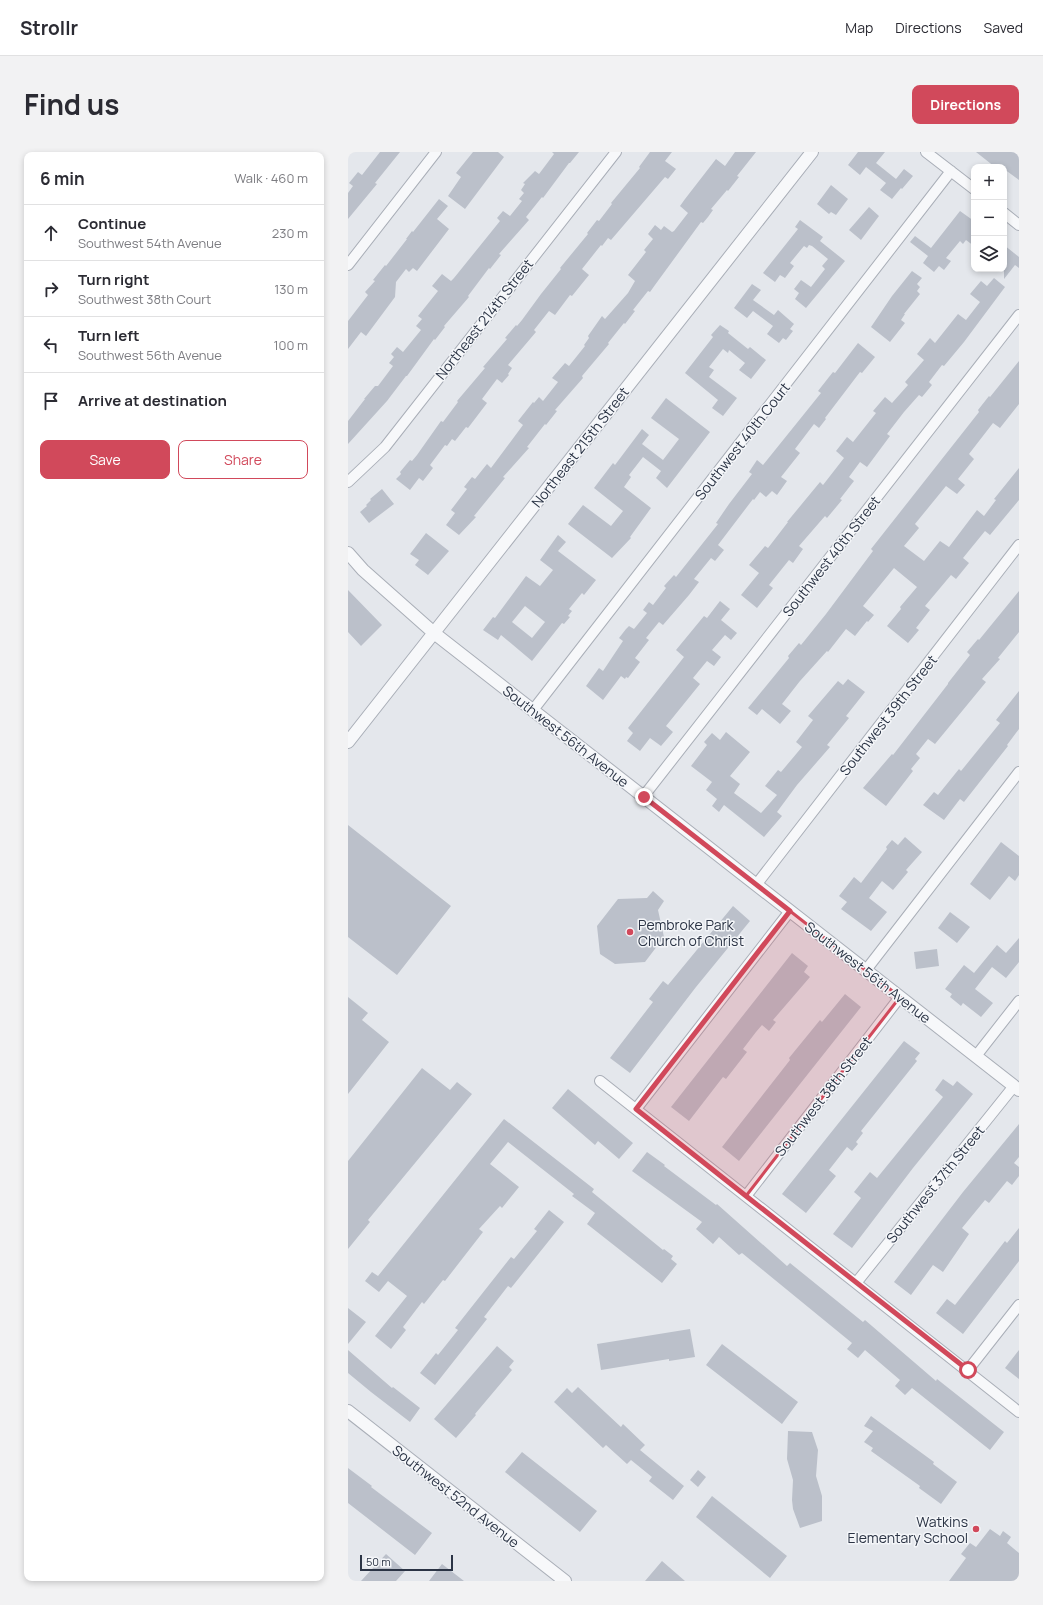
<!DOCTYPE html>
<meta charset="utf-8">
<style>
:root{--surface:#fff;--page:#f2f2f3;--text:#2b2b33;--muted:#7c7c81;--line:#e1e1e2;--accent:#d1495b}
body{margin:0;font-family:Manrope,sans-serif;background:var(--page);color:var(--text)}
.controls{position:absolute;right:12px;top:12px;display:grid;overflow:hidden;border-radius:8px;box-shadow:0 2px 6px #0003}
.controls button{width:36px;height:36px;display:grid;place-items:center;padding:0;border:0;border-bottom:1px solid var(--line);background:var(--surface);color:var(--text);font:20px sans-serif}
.scale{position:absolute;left:12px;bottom:10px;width:93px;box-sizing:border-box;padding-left:4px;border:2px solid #2b3445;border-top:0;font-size:11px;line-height:14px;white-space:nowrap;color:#2b3445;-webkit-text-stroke:3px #f4f6f9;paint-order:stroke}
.stop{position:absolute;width:12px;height:12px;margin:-9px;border:3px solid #d1495b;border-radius:50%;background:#fff}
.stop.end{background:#d1495b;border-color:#fff;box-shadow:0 1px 4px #0008}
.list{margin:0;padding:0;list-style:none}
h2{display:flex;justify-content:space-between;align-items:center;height:52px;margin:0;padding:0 16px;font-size:17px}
h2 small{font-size:13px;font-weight:400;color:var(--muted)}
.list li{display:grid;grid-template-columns:26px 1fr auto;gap:12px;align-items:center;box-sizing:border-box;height:56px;padding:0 16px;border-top:1px solid var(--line)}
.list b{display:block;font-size:15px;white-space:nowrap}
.list p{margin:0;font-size:13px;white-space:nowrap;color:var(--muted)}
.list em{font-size:13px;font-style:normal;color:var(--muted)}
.actions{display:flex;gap:8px;padding:12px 16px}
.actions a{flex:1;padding:9px 0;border:1px solid var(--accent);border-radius:8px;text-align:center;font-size:14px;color:var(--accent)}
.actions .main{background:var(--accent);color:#fff}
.icon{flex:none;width:22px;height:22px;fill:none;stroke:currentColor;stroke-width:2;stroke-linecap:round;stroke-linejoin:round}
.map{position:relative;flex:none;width:671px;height:1429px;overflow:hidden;border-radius:8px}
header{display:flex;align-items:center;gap:24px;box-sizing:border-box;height:56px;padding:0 20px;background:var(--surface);border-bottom:1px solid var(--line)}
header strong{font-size:19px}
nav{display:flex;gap:22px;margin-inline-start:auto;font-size:14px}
.intro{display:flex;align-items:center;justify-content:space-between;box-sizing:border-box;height:96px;padding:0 24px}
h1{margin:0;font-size:28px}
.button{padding:10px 18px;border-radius:8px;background:var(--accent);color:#fff;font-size:14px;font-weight:700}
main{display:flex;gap:24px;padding:0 24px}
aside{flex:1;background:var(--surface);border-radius:8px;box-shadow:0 2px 6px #0003}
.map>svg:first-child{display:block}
.building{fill:#bbc0ca;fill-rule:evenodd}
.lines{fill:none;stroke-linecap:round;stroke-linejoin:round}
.minor-casing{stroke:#a9aeb7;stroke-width:12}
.tertiary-casing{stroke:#a9aeb7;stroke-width:14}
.minor{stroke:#f7f8fa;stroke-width:10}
.tertiary{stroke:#f7f8fa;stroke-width:12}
.route{stroke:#d1495b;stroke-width:5}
.marked{fill:#d1495b;fill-opacity:0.2;stroke:#d1495b;stroke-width:3;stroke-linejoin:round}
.poi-dot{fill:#d1495b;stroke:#f4f6f9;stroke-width:1.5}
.labels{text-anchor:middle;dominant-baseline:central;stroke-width:3;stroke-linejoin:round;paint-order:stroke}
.street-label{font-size:14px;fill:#2b3445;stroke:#f4f6f9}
.poi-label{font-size:14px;fill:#2b3445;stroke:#f4f6f9;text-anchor:start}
</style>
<header>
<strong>Strollr</strong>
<nav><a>Map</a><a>Directions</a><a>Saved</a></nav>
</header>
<div class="intro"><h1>Find us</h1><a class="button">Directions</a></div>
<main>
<aside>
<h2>6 min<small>Walk · 460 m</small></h2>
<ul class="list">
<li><svg class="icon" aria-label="ahead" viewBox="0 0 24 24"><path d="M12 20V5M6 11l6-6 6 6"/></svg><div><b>Continue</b><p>Southwest 54th Avenue</p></div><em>230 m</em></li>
<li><svg class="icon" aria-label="right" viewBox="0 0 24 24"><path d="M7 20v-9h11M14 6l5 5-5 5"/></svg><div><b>Turn right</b><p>Southwest 38th Court</p></div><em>130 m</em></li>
<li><svg class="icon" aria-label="left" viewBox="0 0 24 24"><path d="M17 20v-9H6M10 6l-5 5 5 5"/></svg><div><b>Turn left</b><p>Southwest 56th Avenue</p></div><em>100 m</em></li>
<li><svg class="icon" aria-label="arrive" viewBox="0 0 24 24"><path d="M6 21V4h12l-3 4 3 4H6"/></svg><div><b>Arrive at destination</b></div></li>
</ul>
<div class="actions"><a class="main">Save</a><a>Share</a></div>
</aside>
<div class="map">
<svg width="671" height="1429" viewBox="0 0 671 1429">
<rect width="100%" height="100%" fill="#e4e7ec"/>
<path class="building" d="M32 0H52L27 31 29 32 0 67V41L5 34 1 31 10 20 14 23Z
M125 0H150L156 5 117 57 100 44 113 25 108 21Z
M204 0H231L222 11H221L195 46 194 45 178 65 181 68 151 102 153 103 142 117 141 116 120 144 121 145 96 174 97 175 87 188 86 187 59 224H58L39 249 0 292V269L17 247H16L27 234H30L45 214 41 211 46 205 43 202 49 195 55 200 73 178 68 174 74 167 70 164 90 139 84 134 94 122 103 129 106 126 152 69 149 66 155 59 162 64 174 49 171 47 176 41 173 38 177 32 175 31 187 19 191 22 206 2Z
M302 0H324L317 9 328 17 320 27 317 25 263 88 260 86 254 94 253 93 234 117 241 123 224 144 222 143 207 163 201 159 186 178 188 180 160 213 164 216 160 222 161 223 154 231 149 227 134 247 139 251 120 276 118 275 107 289 104 287 99 294 97 293 82 313 85 316 75 329 71 326 62 338 48 327 53 322 52 320 62 308 64 309 69 303 93 269 95 270 110 250 109 249 137 216 135 215 159 187 157 186 168 173 169 174 174 168 193 142 213 117 212 116 240 82 239 81 249 68 251 69 264 52 263 51 292 16 291 15Z
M387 0H408L389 24 391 25 380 39 379 38 363 57 365 58 360 65 355 71 353 70 307 133 302 140 300 139 285 158 287 159 277 172 276 171 260 191 261 192 234 224 235 226 207 258 209 259 198 273 197 272 179 295 181 296 155 325 157 326 126 364 128 365 111 383 98 373 107 361 103 358 119 337 116 335 124 325 127 327 139 312 143 316 175 273 170 269 185 250 186 251 191 245 195 249 210 230 204 226 217 211 221 214 237 194 236 193 241 186 240 184 254 164 257 167 280 141 287 129 280 123 298 100 296 98 305 87 300 82 307 73 313 78 316 74 324 80 326 79 340 61 332 54 337 47 368 7 377 14Z
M510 0H537L528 11 548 27 556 17 565 24 554 37 553 36 544 47 532 38 538 31 518 15 512 23 500 13Z
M628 0H671V28L656 17V15L649 12 647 15Z
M483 33 500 47 488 63 483 60 481 62 469 52Z
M91 47 100 54 89 67 101 77 69 119 65 116 61 120 58 117 48 130 47 145 18 184 13 180 0 197V169L20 143 17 140 27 129 25 128 37 113 38 114 59 87H58L64 79 65 80Z
M521 55 531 64 513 88 501 78Z
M612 59 626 69V94L618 88 615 92 612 89 598 106 603 109 596 118 591 114 586 120 575 111 580 104 562 90 567 84 583 96Z
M452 68 475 85 472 89 497 109 458 156 447 147 451 141 446 137 453 128 463 135 477 117 474 114 480 107 464 94 461 93 459 96 456 94 442 111 446 114 437 126 432 123 427 130 415 121 450 77 447 75Z
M656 93 671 105V116L667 113 656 127Z
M564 119 574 126 569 132 572 135 569 139 572 142 556 162H557L553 168 557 171 542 190 523 175 544 144Z
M646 126 657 135 616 190 596 214 594 213 581 230 584 233 574 245 571 243 556 260 539 282 542 284 519 315 512 310 501 325 506 329 492 347 494 348 479 366 477 364 451 394 455 397 445 411 441 408 421 433 425 436 409 456 393 443 411 421 401 413 417 394 420 396 440 370H439L472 330 475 333 496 306 488 299 499 285 505 290 528 261 525 259 537 245 544 251 560 233 557 230 576 208 569 202 582 186 587 191 610 162 618 168 632 150 622 142 633 129 639 134Z
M404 132 413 138 405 148 426 163 430 158 446 172 442 177 445 179 438 188 435 186 431 191 419 182 425 174 405 159 399 166 386 156Z
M372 173 381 179 380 181 400 197 402 195 418 208 403 227 391 218 397 211 381 198 380 201 375 197 361 215 366 218 361 225 389 246 375 264 364 256 370 248 337 221 365 185 363 183Z
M510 191 527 205 514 221 512 220 477 266 478 267 471 276 466 272 447 297 452 301 433 325 439 329 429 343 424 339 418 345 412 340 406 348 405 347 370 393 376 398 367 409 363 406 346 427 351 430 341 443 315 473 311 470 298 486 301 488 287 506 292 510 280 526 278 525 277 527 273 524 255 548 238 534 251 516 255 519 275 489 271 486 278 477 281 474 286 477 299 461 295 458 301 450 305 453 318 436 316 434 326 423 328 425 370 372 368 371 381 352 404 322 401 320 409 308 415 313 473 241 470 239 481 225 485 220 487 221Z
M671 209V252L652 276 645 271 621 302 626 307 610 327 617 333 609 342 598 334 567 372 571 376 556 394 576 409 592 389 601 395 629 358 636 364 648 348 646 347 671 316V348L642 383 637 379 615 406 621 411 608 427 603 423 577 454 582 458 568 476 571 478 560 491 539 474 553 457 552 455 569 435 546 416 515 454 526 463 520 470 519 469 507 484 498 477 480 500 479 499 452 529 434 552 443 559 432 572 414 557 409 563 400 556 441 506 440 504 451 491 453 493 478 462 525 399 523 397 631 260 630 258 641 244 642 245Z
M318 246 362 280 319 336 308 326 313 319 295 305 281 323 283 325 276 335 303 356 282 385 283 386 264 406 220 372 235 353 263 374 275 359 246 336 265 311 267 313 294 277 301 283 294 292 315 308 331 287 303 266Z
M34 337 46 352 21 371 12 360 19 354 18 353 23 348 22 347Z
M78 381 101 399 80 423 67 413 71 408 62 402Z
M210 383 218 390 210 399 248 428 236 443 234 441 221 457 224 459 220 464 222 465 216 472 214 471 184 509 153 483 150 488 135 478 145 465 147 466 178 424 192 434 205 418 192 408ZM177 454 197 470 184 486 164 470Z
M0 438 34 473 13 494 0 480Z
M671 439V480L650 506 652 507 634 527 638 530 587 592 580 587 568 602 572 606 563 617 565 619 538 654 515 636 544 602 545 603 600 532V531L622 503 619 500 630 487 631 488Z
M372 449 382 457 373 468 389 481 383 488 377 483 364 498 373 505 366 514 359 509 345 526 352 532 318 574 325 580 313 594 302 586 292 599 279 589 285 581 280 576 336 505 328 498 356 464 359 466Z
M500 527 517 540 498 564 501 566 479 593 482 595 449 633 429 660 434 664 416 685 376 653 371 660 364 654 369 647 358 638 364 630 343 614 359 593 356 590 364 581 372 588 378 580 402 600 382 624 392 632 386 641 413 661 429 643 417 634 430 618 433 620 454 595 448 590 465 568 460 564 490 529 495 533Z
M671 539V577L659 593 660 594 616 650 612 647 596 668 575 653 586 640 590 643 611 617 613 619 652 571 648 568Z
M0 673 103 754 49 823 0 785Z
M557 685 574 700 558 718 560 720 545 738 534 729 521 746 539 760 523 779 493 757 499 750 491 744 506 725 513 731 539 697 538 695 544 688 550 693Z
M653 690 671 704V723L667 729 661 724 642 748 622 732Z
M305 739 316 749 310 758 316 785 297 810 267 812 252 802 249 774 270 747 299 746Z
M385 754 402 769 348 835 282 921 262 906 305 850 301 847 315 829 320 833Z
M602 760 622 775 609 791 590 776Z
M671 786V810L658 826 644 815 627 837 645 851 633 865 615 851 613 854 602 845 604 842 597 837 616 813 626 821 649 793 658 801Z
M589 797 591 814 568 817 566 800Z
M444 801 460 814 456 820 462 825 425 868 428 870 421 879 414 873 408 880 395 897 399 900 378 927 375 925 341 969 323 955Z
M497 842 513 855 391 1009 374 995 442 908 441 906 472 868 474 870Z
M0 845 20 861 14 868 41 890 0 942Z
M556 889 572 901 567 907 569 909 513 979 515 981 508 990 510 992 504 999 499 995 481 1018 488 1024 458 1061 434 1042Z
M74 916 102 938 109 930 124 942 20 1068 22 1070 0 1097V1009Z
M595 927 605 934 609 929 625 942 565 1016 504 1096 485 1082 513 1046 506 1040 522 1020 529 1026 595 945 587 938Z
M220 937 285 991 271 1007 250 989 247 993 204 956Z
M156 967 246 1037 244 1040 315 1098 316 1097 325 1104 323 1107 329 1112 314 1131 239 1072 247 1061 224 1044 226 1042 160 990 142 1012 171 1035 154 1056 152 1054 131 1077 135 1080 97 1129 95 1128 76 1152 74 1150 55 1175 58 1178 43 1197 27 1184 59 1144 40 1129 31 1140 17 1129 24 1120 30 1124Z
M671 972V1005L666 1011 671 1015V1024L664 1033 659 1029 641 1051 637 1048 614 1076 621 1082 595 1120 585 1113 563 1143 546 1130 615 1040Z
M299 1000 317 1013 316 1014 368 1053 369 1052 439 1114 442 1111 515 1170 517 1168 588 1229 589 1227 656 1280 642 1298 564 1236 557 1243 547 1234 552 1228 517 1198 510 1206 499 1197 504 1191 394 1101 391 1103 371 1085 365 1092 348 1077 354 1070 284 1019Z
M201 1058 216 1070 163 1136 160 1134 136 1165 139 1167 87 1233 72 1221 88 1201 90 1203 110 1178 107 1176 163 1105 166 1107 189 1079 186 1077Z
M671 1076V1109L615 1182 588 1161 599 1147 607 1153 657 1089 659 1091Z
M0 1156 18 1170 0 1192Z
M342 1177 347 1205 321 1209V1207L253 1218 249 1192Z
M374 1192 450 1250 434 1272 358 1213Z
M149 1194 166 1209 161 1215 164 1218 127 1262 128 1263 108 1286 86 1267Z
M0 1198 44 1236 45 1235 72 1256 62 1270 23 1240 0 1221Z
M671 1198V1227L657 1216Z
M230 1235 273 1275 275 1272 297 1293 292 1298 336 1334 325 1348 301 1329 304 1325 283 1308 279 1312 258 1293 255 1296 206 1250 219 1236 224 1241Z
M523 1264 586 1310 585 1312 609 1330 593 1352 571 1336 572 1334 523 1299 525 1296 516 1290 525 1279 516 1274Z
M440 1279 464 1280 470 1298 468 1324 474 1344V1369L452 1376 445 1357 444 1348 445 1328 439 1307Z
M174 1300 249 1359 232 1380 157 1320Z
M0 1316 24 1334 23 1335 84 1381 67 1403 0 1351Z
M350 1318 358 1325 350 1335 342 1328Z
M364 1344 439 1404 422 1426 348 1365Z
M642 1377 652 1384 655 1379 663 1385 659 1391 671 1401V1429H601L618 1406 613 1402 622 1391 628 1395Z
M38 1402 57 1419 48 1429H13Z
M314 1409 337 1429H297Z
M94 1412 116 1429H81Z"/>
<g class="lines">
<g class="minor-casing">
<path id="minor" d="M578 0 626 37
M656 61 671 73
M0 113 88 0
M0 330 37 295 268 0
M185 558 603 19
M295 645 671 163
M408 733 671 393
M518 818 671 620
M628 904 671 849
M252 929 671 1260
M288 957 442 759
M398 1044 552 845
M508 1131 666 934
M620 1218 671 1153"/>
</g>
<g class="tertiary-casing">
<path id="tertiary" d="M0 401 15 418 86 481 671 938
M0 590 464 0
M0 1259 217 1429"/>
</g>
<use href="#minor" class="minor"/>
<use href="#tertiary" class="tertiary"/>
</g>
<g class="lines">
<path class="route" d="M296 645 442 759 288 957 398 1044 620 1218"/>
</g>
<path class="marked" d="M442 759 552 845 398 1044 288 957Z"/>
<g class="poi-dot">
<circle cx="282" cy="780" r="4"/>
<circle cx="628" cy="1377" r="4"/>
</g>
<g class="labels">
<g class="street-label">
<text transform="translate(136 167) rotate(-52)">Northeast 214th Street</text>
<text transform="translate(394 289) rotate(-52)">Southwest 40th Court</text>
<text transform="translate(232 295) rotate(-52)">Northeast 215th Street</text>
<text transform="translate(483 404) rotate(-52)">Southwest 40th Street</text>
<text transform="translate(540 563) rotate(-52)">Southwest 39th Street</text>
<text transform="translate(218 584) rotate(38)">Southwest 56th Avenue</text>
<text transform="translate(520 820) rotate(38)">Southwest 56th Avenue</text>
<text transform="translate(475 944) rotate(-52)">Southwest 38th Street</text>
<text transform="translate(587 1032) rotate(-51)">Southwest 37th Street</text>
<text transform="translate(108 1344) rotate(38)">Southwest 52nd Avenue</text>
</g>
<g class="poi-label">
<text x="290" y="772">Pembroke Park<tspan x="290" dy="16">Church of Christ</tspan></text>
<text x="620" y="1369" text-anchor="end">Watkins<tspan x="620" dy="16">Elementary School</tspan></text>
</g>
</g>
</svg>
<div class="controls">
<button>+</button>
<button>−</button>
<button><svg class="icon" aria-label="layers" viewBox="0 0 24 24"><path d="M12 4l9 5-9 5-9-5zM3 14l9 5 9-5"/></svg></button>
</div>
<div class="scale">50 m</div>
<div class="stop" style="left:620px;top:1218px"></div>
<div class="stop end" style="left:296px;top:645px"></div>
</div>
</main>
